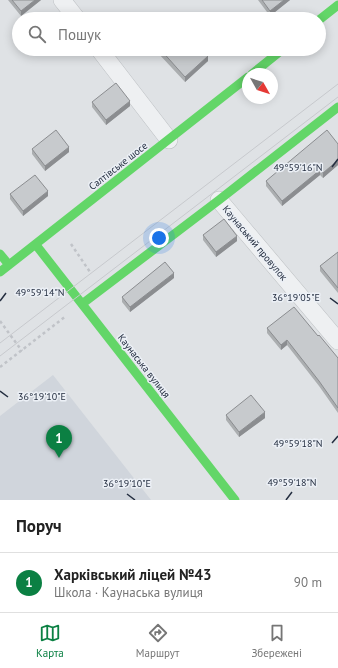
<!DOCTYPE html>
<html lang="uk">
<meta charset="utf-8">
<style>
:root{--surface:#fff;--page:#f2f2f2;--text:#222;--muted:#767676;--line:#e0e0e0;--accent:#0b8043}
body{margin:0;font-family:"PT Sans",sans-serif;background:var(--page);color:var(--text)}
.compass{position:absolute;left:242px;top:68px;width:36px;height:36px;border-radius:50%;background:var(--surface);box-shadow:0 2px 10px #0003;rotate:129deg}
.you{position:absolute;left:159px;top:238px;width:14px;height:14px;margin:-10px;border:3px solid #fff;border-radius:50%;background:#1a73e8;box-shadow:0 0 0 6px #1a73e833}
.badge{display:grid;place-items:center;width:26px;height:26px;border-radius:50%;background:var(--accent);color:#fff;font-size:13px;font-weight:700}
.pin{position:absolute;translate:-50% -33px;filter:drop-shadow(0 1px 2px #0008)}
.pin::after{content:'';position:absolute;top:21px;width:14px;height:12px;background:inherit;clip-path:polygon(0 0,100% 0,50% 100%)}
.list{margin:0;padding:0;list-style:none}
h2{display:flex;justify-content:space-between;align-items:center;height:52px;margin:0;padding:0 16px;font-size:17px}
h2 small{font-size:13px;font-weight:400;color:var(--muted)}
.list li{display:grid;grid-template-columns:26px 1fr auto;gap:12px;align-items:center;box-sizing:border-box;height:60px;padding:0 16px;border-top:1px solid var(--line)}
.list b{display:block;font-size:15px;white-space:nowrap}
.list p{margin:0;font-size:13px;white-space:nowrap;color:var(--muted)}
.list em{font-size:13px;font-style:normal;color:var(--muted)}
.icon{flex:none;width:22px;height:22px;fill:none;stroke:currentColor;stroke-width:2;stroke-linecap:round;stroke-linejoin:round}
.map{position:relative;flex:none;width:338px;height:500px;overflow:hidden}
.search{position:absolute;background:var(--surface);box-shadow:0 2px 10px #0003;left:12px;right:12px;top:12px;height:44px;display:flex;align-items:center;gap:10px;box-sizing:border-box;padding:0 14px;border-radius:22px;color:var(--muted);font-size:15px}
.sheet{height:112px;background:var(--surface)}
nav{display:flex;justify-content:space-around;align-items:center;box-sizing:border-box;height:56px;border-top:1px solid var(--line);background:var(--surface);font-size:11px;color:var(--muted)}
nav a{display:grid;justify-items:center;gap:2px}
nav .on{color:var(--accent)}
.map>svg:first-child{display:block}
.built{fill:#d0d5dc}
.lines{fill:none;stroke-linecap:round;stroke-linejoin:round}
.street-casing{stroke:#bdc0c3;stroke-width:18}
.path{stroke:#c0c3c8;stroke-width:2.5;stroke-dasharray:3 3;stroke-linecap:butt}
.street{stroke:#eef0f2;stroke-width:17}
.fast{stroke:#63d668;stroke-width:9}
.tram{stroke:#c7c9cd;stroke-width:1}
.wall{fill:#abaeb0}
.shaded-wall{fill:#8b8d90}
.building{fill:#c7cacd;stroke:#8b8d90}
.ticks{fill:none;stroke:#242e40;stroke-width:1.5}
.labels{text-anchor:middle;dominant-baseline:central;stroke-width:3;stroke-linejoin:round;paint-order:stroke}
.street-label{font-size:10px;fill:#242e40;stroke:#ecf0f6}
.ticks-label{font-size:10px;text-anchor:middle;fill:#242e40;stroke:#ecf0f6;stroke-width:3;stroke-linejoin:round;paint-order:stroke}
</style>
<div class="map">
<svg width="338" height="500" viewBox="0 0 338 500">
<rect width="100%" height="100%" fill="#dfe2e5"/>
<path class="built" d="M53 375 151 500H0V416Z"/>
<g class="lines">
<g class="street-casing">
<path id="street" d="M62 0 77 19
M99 49 169 140
M219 200 338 341"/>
</g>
<path class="path" d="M71 244 90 272
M0 321 22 351
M0 367 66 316"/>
<use href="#street" class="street"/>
<path class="fast" d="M319 20 338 5
M252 74 283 49
M36 245 235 500
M0 254 9 265
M0 272 248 77
M82 304 219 200 338 107"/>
<path class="tram" d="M0 343 338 84
M0 356 338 97"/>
</g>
<path class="wall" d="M8 0H41L21 16Z
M258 0H290L270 16Z
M158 49H202L208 61 185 82 158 53Z
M92 102 130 106 106 125 92 107Z
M338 144V165L323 178 320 175 282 206 266 186V181Z
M32 149 69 152 45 171 32 154Z
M10 194 48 196 23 216 10 199Z
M203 235 237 241 216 257 203 240Z
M338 252V293L320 271V266Z
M174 278 130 312 122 302V297Z
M267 328 318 336 338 358V413L319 386 287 345 281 350 267 333Z
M226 415 265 418 239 437 226 420Z"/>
<path class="shaded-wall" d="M35 0H41L21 16V11Z
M284 0H290L270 16V11Z
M208 56V61L185 82V77Z
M130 101V106L106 125V120Z
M69 147V152L45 171V166Z
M338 160V165L323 178V173Z
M320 170V175L282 206V201Z
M48 191V196L23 216V211Z
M237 236V241L216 257V252Z
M174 273V278L130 312V307Z
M287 340V345L281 350V345Z
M265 412V418L239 437V432Z"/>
<path class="building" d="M12 0H35L21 11Z
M262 0H284L270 11Z
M160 49H202L208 56 185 77Z
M116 83 130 101 106 120 92 102Z
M56 130 69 147 45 166 32 149Z
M327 130 338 144V160L323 173 320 170 282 201 266 181Z
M35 175 48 191 23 211 10 194Z
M224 219 237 236 216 252 203 235Z
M338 252V288L320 266Z
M165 262 174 273 130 307 122 297Z
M294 307 318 336 319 335 338 358V408L319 381 287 340 281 345 267 328Z
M251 395 265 412 239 432 226 415Z"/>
<path class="ticks" d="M332 167 338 159M330 298 338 304M0 301 6 293M0 391 8 397M332 443 338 436M127 494 135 500M286 500 292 492"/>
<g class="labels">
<g class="street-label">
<text transform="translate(118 166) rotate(-38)">Салтівське шосе</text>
<text transform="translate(255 243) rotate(50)">Каунаський провулок</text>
<text transform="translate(144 366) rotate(52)">Каунаська вулиця</text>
</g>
</g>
<g class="ticks-label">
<text x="298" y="171">49°59'16"N</text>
<text x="40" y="296">49°59'14"N</text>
<text x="296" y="301">36°19'05"E</text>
<text x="42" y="400">36°19'10"E</text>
<text x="298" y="447">49°59'18"N</text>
<text x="292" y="486">49°59'18"N</text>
<text x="127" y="487">36°19'10"E</text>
</g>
</svg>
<svg class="compass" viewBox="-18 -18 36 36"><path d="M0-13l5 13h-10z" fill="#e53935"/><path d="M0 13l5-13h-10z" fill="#767676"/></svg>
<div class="you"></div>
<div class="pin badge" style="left:59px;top:458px">1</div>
<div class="search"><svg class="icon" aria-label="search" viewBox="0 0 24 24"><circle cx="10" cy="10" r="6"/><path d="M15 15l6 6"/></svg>Пошук</div>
</div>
<section class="sheet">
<h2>Поруч<small></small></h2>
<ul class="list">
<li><span class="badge">1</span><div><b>Харківський ліцей №43</b><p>Школа · Каунаська вулиця</p></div><em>90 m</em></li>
</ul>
</section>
<nav>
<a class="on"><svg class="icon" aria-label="map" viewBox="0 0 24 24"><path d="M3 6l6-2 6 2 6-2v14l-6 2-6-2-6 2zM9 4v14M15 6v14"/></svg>Карта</a>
<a><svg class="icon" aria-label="directions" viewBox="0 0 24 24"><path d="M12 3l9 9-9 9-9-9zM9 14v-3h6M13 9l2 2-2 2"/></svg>Маршрут</a>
<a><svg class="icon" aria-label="saved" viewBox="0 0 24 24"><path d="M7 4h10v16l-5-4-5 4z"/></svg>Збережені</a>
</nav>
